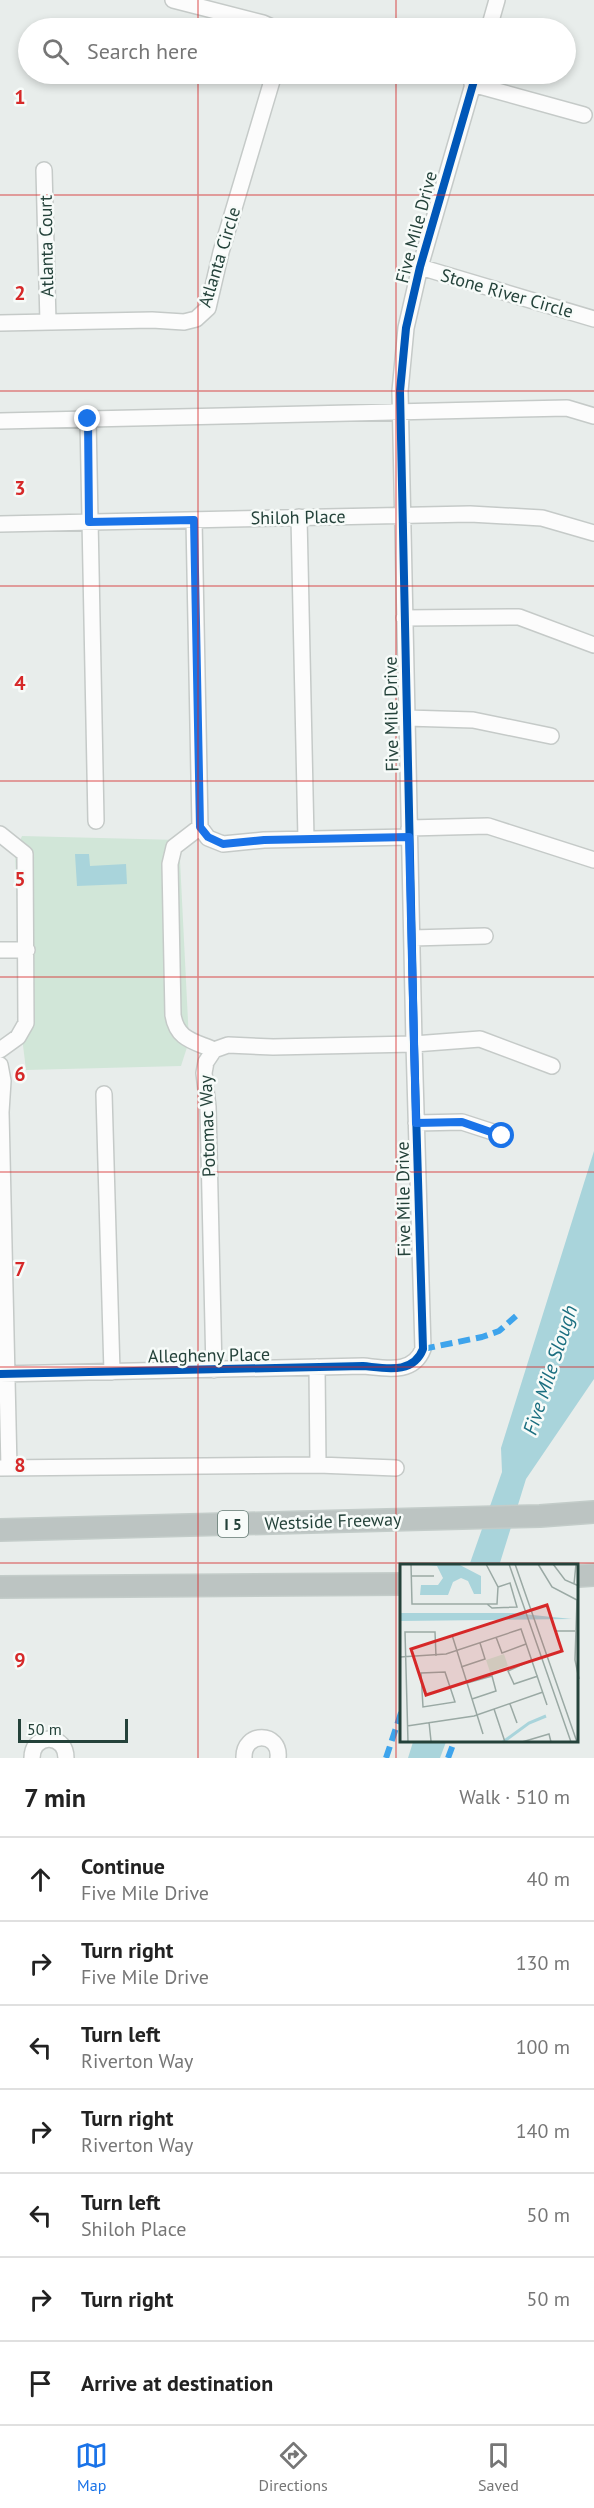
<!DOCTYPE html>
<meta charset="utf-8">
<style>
:root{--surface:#fff;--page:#f6f6f6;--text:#222;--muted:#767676;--line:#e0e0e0;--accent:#1a73e8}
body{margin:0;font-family:"PT Sans",sans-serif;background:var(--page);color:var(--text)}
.scale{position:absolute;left:18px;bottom:15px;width:110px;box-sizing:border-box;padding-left:6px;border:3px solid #24423a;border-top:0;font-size:16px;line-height:21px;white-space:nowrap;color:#24423a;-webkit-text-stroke:4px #f7fbf9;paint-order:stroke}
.stop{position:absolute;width:18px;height:18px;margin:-14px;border:4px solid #1a73e8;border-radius:50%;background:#fff}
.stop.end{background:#1a73e8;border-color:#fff;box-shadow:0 2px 6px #0008}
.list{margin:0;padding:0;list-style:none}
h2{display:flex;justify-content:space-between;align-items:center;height:78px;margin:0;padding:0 24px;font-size:26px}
h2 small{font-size:20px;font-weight:400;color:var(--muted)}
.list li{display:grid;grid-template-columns:39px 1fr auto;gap:18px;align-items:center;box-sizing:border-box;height:84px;padding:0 24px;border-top:2px solid var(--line)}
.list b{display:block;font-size:22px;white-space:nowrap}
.list p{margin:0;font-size:20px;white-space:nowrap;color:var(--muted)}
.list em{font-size:20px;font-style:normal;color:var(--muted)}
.icon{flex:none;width:33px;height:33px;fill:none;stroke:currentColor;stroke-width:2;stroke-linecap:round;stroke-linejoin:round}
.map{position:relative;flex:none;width:594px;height:1758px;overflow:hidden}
.search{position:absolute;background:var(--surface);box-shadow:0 3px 9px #0003;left:18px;right:18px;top:18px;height:66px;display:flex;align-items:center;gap:15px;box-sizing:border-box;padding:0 21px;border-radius:33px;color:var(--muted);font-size:22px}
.sheet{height:666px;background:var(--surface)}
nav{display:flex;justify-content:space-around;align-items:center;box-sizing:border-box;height:84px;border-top:2px solid var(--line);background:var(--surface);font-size:16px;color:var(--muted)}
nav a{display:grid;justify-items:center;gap:3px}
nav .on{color:var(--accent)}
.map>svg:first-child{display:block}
.green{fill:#d1e6d8}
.water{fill:#a9d4db}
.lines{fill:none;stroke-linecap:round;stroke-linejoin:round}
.minor-casing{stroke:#c5cac8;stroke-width:18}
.highway-casing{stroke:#c3ccc9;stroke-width:24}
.minor{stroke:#fcfcfc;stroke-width:15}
.highway{stroke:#bcc4c2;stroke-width:21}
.quiet{stroke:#3ea4ec;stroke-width:6;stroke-dasharray:12 6;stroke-linecap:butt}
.cycleway-casing{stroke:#f7fbf9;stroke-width:11}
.cycleway{stroke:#0057b8;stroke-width:8}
.route{stroke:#1a73e8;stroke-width:8}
.grid{fill:none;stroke:#d62828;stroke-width:1.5;stroke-opacity:0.55}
.labels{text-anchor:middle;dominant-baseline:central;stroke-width:5;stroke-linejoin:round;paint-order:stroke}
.shield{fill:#f7fbf9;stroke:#637a73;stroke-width:1.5}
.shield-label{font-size:16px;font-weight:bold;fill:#24423a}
.street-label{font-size:18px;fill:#24423a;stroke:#f7fbf9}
.water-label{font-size:20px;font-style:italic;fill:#1c6f80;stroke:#f7fbf9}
.inset-river{fill:none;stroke:#a9d4db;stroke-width:3}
.inset-road{fill:none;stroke:#9aa9a4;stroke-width:1.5}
.view{fill:#d62828;fill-opacity:0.15;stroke:#d62828;stroke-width:3}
.inset-edge{fill:none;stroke:#24423a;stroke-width:3}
.grid-label{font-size:20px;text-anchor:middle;font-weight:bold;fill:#d62828;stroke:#f7fbf9;stroke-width:5;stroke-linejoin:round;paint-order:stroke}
</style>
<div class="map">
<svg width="594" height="1758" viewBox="0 0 594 1758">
<rect width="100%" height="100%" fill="#e8edeb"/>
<path class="green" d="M22 836 179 840 189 1041 181 1066 26 1070 22 1037 15 852Z"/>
<path class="water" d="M75 854H89L90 866 126 864 127 884 77 886Z
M594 1151V1379L526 1479 499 1566H469L502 1472 501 1448Z
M413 1742H446L440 1758H408Z"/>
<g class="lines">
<g class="minor-casing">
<path id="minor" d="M173 0 263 23 274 28
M489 28 497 0
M472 84 584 115
M44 170 48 322
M420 267 594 319
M0 323 152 320 184 322 196 319 208 308 221 252 274 74
M88 419 96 821
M0 421 567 408 594 416
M299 517 306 839
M194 520 200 827 208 838 223 844 264 840 409 837
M0 524 470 514 542 518 594 533
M404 618 519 617 594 645
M407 718 473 720 551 736
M200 827 174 847 170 864 173 1015C177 1040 194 1041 214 1050
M409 828 488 826 594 860
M0 834 25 854 26 1023 18 1037 0 1050
M412 938 485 936
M0 950H27
M0 1065 3 1081 1 1112 9 1468
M104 1094 112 1372
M416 1123 462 1122 502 1135
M317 1367 318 1465
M214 1370 208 1107 204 1073 206 1062 214 1050 228 1045 273 1047 414 1044 480 1039 552 1066
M0 1374 363 1366C385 1368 413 1375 423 1349L414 1044 400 391 406 328 420 267 476 74
M0 1468 318 1465 396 1468
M32 1758C32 1747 38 1740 49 1739 60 1740 66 1747 66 1758
M244 1758C243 1731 281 1731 278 1758"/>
</g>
<g class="highway-casing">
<path id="highway" d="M0 1530 540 1516 594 1512
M578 1576 594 1575
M0 1587 402 1584"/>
</g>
<use href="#minor" class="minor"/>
<use href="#highway" class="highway"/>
<path class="quiet" d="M423 1349 482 1337 499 1331 516 1316
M386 1758 402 1710
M448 1758 454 1742"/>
<g class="cycleway-casing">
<path id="cycleway" d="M0 1374 363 1366C385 1368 413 1375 423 1349L414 1044 400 391 406 328 420 267 476 74"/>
</g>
<use href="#cycleway" class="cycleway"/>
</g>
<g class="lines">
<path class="route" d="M88 419 89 522 194 520 200 827 208 837 223 844 264 840 409 837 416 1123 462 1122 502 1136"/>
</g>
<path class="grid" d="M198 0V28M396 0V28M198 74V1758M396 74V1758M0 195H594M0 391H594M0 586H594M0 781H594M0 977H594M0 1172H594M0 1367H594M0 1563H594"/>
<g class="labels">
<rect class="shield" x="218" y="1511" width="30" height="26" rx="4.5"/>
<g class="shield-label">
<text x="233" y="1524">I 5</text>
</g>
<g class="street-label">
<text transform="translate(416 227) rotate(-75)">Five Mile Drive</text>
<text transform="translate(46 246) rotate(-91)">Atlanta Court</text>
<text transform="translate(219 257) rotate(-73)">Atlanta Circle</text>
<text transform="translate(507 293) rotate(16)">Stone River Circle</text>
<text transform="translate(298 517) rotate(-1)">Shiloh Place</text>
<text transform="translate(391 714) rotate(-91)">Five Mile Drive</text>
<text transform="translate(207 1126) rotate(-92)">Potomac Way</text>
<text transform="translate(403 1199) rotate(-91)">Five Mile Drive</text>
<text transform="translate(209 1355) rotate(-1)">Allegheny Place</text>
<text transform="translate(333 1521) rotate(-2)">Westside Freeway</text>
</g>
<g class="water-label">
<text transform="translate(550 1370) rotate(-72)">Five Mile Slough</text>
</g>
</g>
<g transform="translate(400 1564)">
<rect width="178" height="178" fill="#e8edeb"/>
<path d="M104 90 108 102 90 108 86 96Z" fill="#d1e6d8"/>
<path d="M20 0H58L81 12V30H74L68 17 61 14 53 18 48 31H20L21 21H38L43 14 37 2ZM0 49H113L172 55 0 57Z" fill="#a9d4db"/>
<path class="inset-river" d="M103 178 129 159 146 152"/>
<path class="inset-road" d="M11 0 12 40H97L98 23 86 0M109 0 171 178M115 0 177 178M138 0 152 23 177 36M153 0 165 16 179 22M11 12H34M174 20 176 0M177 36 175 96 179 115M87 40 92 44 117 43 110 19 98 23M156 67H175M52 71 83 170M96 73 102 89 126 80M0 93 46 90 121 65 147 141M132 96 108 107 114 120 138 112M61 103 85 95 80 79M45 108 55 138 23 143 21 109ZM67 119 92 112 96 127 72 135M110 140 117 159M94 145 105 178M29 158 31 177M7 162 74 152 143 128M8 178 5 68H35L36 92M122 178 149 170 151 178"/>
<path class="view" d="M147 41 162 87 26 131 11 85Z"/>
<rect width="178" height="178" class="inset-edge"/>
</g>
<g class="grid-label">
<text x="20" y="104">1</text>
<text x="20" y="300">2</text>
<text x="20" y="495">3</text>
<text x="20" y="690">4</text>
<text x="20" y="886">5</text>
<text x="20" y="1081">6</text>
<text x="20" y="1276">7</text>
<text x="20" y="1472">8</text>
<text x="20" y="1667">9</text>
</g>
</svg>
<div class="scale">50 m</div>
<div class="stop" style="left:502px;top:1136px"></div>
<div class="stop end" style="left:88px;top:419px"></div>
<div class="search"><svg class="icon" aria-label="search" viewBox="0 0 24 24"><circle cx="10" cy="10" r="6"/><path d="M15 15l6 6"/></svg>Search here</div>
</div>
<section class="sheet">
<h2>7 min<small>Walk · 510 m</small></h2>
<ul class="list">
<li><svg class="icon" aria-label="ahead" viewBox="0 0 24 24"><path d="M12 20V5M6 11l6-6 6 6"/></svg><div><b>Continue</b><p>Five Mile Drive</p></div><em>40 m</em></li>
<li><svg class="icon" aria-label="right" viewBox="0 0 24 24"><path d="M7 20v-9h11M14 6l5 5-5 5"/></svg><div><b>Turn right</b><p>Five Mile Drive</p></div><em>130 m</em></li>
<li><svg class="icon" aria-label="left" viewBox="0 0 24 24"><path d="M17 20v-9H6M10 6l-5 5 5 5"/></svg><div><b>Turn left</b><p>Riverton Way</p></div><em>100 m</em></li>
<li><svg class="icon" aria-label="right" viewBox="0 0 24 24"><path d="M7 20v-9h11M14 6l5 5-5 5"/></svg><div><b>Turn right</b><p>Riverton Way</p></div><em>140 m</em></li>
<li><svg class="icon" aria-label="left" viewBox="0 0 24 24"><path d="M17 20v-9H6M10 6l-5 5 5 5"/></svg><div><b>Turn left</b><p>Shiloh Place</p></div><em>50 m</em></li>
<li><svg class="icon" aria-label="right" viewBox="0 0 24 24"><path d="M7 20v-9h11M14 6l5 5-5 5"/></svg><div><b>Turn right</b></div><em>50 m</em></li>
<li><svg class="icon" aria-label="arrive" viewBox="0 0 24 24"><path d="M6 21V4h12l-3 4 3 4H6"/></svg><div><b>Arrive at destination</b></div></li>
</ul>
</section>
<nav>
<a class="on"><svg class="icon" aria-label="map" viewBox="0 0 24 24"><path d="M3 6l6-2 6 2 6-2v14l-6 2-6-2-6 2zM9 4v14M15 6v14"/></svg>Map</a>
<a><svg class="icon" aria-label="directions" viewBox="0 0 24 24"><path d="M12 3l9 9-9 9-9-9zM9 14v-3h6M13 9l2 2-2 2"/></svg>Directions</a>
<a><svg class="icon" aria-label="saved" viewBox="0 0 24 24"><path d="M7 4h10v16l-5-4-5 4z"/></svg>Saved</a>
</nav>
